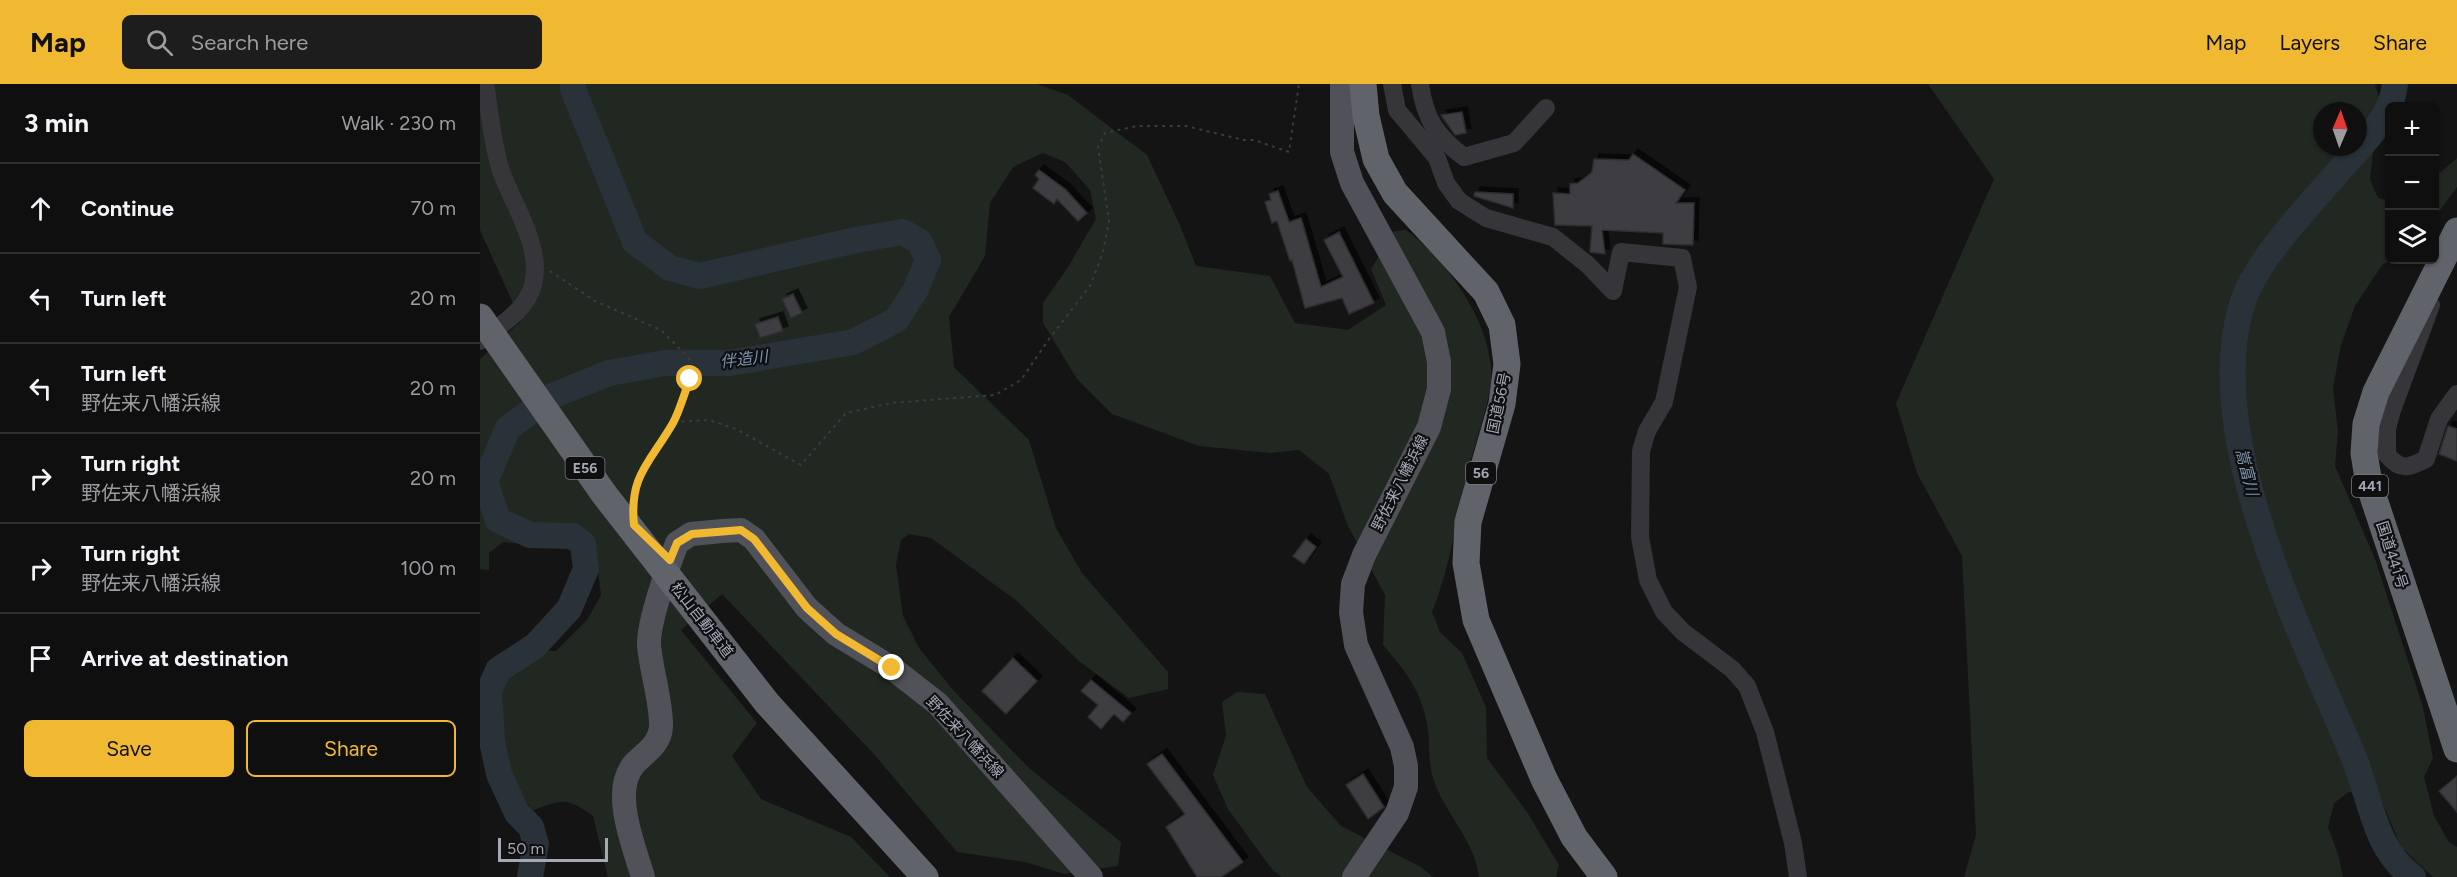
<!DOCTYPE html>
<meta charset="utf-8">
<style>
:root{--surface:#0f0f10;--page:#1d1d1e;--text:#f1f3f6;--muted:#9b9c9f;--line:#2f2f30;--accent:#f0b931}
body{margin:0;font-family:Figtree,"Noto Sans JP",sans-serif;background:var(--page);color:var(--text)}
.controls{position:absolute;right:18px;top:18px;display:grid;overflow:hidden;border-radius:9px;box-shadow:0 2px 4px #0004}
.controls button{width:54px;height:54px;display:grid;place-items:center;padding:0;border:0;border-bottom:2px solid var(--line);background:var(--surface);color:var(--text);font:30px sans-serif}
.compass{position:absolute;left:1833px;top:18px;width:54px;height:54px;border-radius:50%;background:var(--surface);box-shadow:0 2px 4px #0004;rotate:2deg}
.scale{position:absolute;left:18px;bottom:15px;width:110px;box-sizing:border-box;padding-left:6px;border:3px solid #a5a9b6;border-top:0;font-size:16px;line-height:21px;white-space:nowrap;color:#a5a9b6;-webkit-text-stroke:4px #0f0f10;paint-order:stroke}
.stop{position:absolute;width:18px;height:18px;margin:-14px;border:4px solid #f0b931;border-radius:50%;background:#fff}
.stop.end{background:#f0b931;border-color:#fff;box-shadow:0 2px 6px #0008}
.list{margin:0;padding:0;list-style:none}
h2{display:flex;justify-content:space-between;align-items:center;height:78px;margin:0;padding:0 24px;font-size:26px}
h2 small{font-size:20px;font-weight:400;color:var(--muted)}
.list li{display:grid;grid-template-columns:39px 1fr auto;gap:18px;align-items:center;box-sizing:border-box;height:90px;padding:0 24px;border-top:2px solid var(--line)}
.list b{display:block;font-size:22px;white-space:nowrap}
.list p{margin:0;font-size:20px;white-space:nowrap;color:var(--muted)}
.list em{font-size:20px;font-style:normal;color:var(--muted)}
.actions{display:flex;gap:12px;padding:18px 24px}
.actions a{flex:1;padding:14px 0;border:2px solid var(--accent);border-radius:9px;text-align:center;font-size:21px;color:var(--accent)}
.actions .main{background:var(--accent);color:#111}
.icon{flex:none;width:33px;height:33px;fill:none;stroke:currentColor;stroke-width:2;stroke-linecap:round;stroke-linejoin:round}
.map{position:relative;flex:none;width:1977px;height:793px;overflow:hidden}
header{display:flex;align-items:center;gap:36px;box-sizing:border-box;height:84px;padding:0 30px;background:var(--accent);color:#111}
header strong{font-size:28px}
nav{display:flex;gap:33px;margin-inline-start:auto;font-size:21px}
.search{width:420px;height:54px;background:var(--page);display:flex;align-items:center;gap:15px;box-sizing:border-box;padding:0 21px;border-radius:9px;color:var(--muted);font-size:22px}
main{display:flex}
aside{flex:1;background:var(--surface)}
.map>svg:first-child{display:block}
.green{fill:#202821;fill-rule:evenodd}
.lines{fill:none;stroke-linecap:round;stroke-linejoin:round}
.river{stroke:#2a3239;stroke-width:26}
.building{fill:#3e3e42;stroke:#2e2e31;stroke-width:1.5;filter:url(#shadow)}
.path{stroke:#3b3c41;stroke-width:2;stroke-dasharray:3 4.5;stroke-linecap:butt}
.minor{stroke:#35353a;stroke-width:18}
.major{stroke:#515259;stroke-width:24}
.highway{stroke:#61636b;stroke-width:27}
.route{stroke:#f0b931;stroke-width:8}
.labels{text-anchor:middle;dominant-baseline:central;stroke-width:4.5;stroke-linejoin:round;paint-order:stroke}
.shield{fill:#0f0f10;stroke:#787b84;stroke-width:1.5}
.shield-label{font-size:14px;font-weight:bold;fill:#a5a9b6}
.street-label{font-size:15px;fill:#a5a9b6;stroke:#0f0f10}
.water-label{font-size:16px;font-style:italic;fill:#7c96b1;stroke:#0f0f10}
</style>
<header>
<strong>Map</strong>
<div class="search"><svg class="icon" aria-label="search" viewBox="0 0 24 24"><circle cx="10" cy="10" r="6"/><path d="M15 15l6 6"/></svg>Search here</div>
<nav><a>Map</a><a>Layers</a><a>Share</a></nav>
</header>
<main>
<aside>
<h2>3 min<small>Walk · 230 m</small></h2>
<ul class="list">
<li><svg class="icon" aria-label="ahead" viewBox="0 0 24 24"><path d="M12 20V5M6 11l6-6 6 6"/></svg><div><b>Continue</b></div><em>70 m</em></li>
<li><svg class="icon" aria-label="left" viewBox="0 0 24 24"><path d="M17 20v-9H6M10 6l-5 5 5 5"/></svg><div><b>Turn left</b></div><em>20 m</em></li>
<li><svg class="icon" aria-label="left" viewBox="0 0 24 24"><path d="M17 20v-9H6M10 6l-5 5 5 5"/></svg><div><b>Turn left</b><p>野佐来八幡浜線</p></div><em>20 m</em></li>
<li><svg class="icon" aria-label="right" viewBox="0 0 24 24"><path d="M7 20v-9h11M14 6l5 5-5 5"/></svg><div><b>Turn right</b><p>野佐来八幡浜線</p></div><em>20 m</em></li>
<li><svg class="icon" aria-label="right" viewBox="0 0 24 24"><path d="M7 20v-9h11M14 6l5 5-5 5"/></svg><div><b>Turn right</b><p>野佐来八幡浜線</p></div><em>100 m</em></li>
<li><svg class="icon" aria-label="arrive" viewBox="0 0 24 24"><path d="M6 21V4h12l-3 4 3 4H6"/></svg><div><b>Arrive at destination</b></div></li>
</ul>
<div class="actions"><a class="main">Save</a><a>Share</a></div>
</aside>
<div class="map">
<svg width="1977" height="793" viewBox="0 0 1977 793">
<defs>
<filter id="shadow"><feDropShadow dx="5" dy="-5" stdDeviation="0" flood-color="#0009"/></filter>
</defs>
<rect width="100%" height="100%" fill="#141415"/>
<path class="green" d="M0 0H557L588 11 667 71 699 139 716 182 790 192 815 239 868 246 906 221 891 185 914 147 926 146C969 177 1020 250 1010 306 1004 337 992 367 985 399 975 442 969 487 952 528L960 548 982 569 1006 623 1007 674 1047 728 1079 781 1076 793H999C995 755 961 726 952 690 948 674 950 656 947 639 940 604 925 587 903 561L905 511 868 442 849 390 819 366 790 369 719 362 632 330 597 295 563 239V219L588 183 616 135 610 106 585 78 563 69 533 83 510 119 505 172 469 233 474 283 549 356 576 444 602 489 688 588V605L649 614 600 578 537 517 451 454 429 450 421 456 416 481 423 532 439 564 474 607 550 685 641 758 638 782 584 790 545 778 477 768 392 668 242 510 201 546 277 639 252 672 281 715 371 753 410 793H128L113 732C86 713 82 715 52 727L24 683 12 589 15 575 35 565 76 567 107 536 121 511 117 479 83 463 23 458 9 469V486L0 485V275L41 237 0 146Z
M1448 0H1895L1899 14 1890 96 1898 114 1909 117 1911 176 1902 181 1875 222 1861 261 1853 304 1858 347 1855 382 1895 475 1943 623 1953 674 1944 693 1954 732 1969 758 1977 763V793H1953L1921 763 1901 715 1869 708 1854 719 1848 743 1858 770 1863 793H1484L1496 751 1482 472 1437 389 1416 319 1514 95ZM1842 27H1878V63H1842Z
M1977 74V103L1955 133V93Z
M757 608 785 610 827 703 861 742 941 783 953 793H801L791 784 748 725 733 691 746 652 742 618Z"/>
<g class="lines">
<path class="river" d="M1915 0C1912 32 1886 56 1866 79 1836 114 1781 170 1765 212 1716 344 1823 551 1874 674 1891 715 1894 765 1933 793
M50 793 56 760 51 743 37 729 19 690 12 657 9 607 18 586 55 562 89 525 106 485 103 460 93 452 50 451 18 436 5 398 28 344 72 312 129 289 185 279H250L373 258 416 236 435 207 448 176 440 158 423 148 376 156 220 192 190 184 155 158 93 5V0"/>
</g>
<path class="building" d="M982 28 986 49 975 51 961 31Z
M1153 70 1205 106 1196 119H1214L1213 161 1183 160V149L1122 146 1125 170 1110 168 1112 142 1075 141 1073 109 1090 110V100L1098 99 1112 88 1114 75 1149 76Z
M559 86 585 105 607 129 598 137 577 115 574 120 553 104 559 95 555 91Z
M798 107 809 138 821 134 841 203 863 193 844 156 859 148 894 219 869 230 862 214 825 224 812 176 810 177 797 137 792 139 785 118 791 116 789 110Z
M995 108 1033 110V124L994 112Z
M313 210 322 229 311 234 302 215Z
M298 233 303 247 280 254 275 240Z
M1968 342 1977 345V377L1959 370Z
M826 455 836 463 824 480 813 472Z
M533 574 557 597 526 630 502 607Z
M611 596 651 629 643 638 634 630 621 645 608 633 618 621 601 607Z
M682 670 763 778 741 793H717L686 743 705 730 667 680Z
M883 690 904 723 888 735 866 701Z
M1977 692V728L1959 707Z"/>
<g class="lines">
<path class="path" d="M70 187 115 217 181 246 209 274C210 325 182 346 162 387 158 395 156 405 154 414
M194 338 229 336 256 345 321 381 366 329 411 319 515 311 541 296 569 255 610 202 623 168 629 137 618 63 625 49 657 42H706L764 56H774L809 68 819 0"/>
<path class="minor" d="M912 0 917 26 957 74 966 99 979 117 1006 134 1073 153 1108 181 1133 207 1141 168 1202 174 1208 203 1184 318 1167 347 1161 367 1160 453 1168 496 1184 528 1203 548 1252 585 1267 602 1285 648 1313 759 1318 793
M940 0C945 35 956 52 984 73L1034 59 1066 24
M1951 221 1912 326 1907 345V371C1921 387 1928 384 1946 375L1959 335 1977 310
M0 257C19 242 47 226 53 201 63 163 33 121 21 87 12 59 10 28 5 0"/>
<path class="major" d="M862 0V68L872 99 953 248 959 278V305L949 343 884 471 873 500 871 528 876 561 922 663 926 682V703L917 729 874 793
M163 793C154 762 130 706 155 679 166 668 180 660 181 643 182 620 171 586 169 561 168 539 188 482 197 459L211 450 243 447 261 446 274 455 327 524 356 550 412 584 458 620 611 793"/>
<path class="highway" d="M883 0 886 32 896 75 915 109 1006 208 1022 241 1027 280 1022 320 988 438 986 479 996 536 1064 695 1094 753 1124 793
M1977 147 1896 308 1886 340 1884 369 1889 400 1977 665
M0 233 124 410 287 619 445 793"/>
</g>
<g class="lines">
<path class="route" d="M210 295C204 310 200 326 193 339 170 379 149 391 154 441L190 476 197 459 212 450 261 446 274 455 327 524 356 550 412 584"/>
</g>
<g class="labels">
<g class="shield">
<rect x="85.5" y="373" width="39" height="22" rx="4.5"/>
<rect x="986" y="378" width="30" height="22" rx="4.5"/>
<rect x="1872" y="391" width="36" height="22" rx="4.5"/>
</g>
<g class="shield-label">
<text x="105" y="384">E56</text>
<text x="1001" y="389">56</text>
<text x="1890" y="402">441</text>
</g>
<g class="street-label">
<text transform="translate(1019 319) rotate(-78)">国道56号</text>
<text transform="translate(920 399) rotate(-63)">野佐来八幡浜線</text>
<text transform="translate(1912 471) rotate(72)">国道441号</text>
<text transform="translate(222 536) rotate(52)">松山自動車道</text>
<text transform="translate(485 653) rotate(47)">野佐来八幡浜線</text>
</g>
<g class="water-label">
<text transform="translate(264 275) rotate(-7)">伴造川</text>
<text transform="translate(1767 388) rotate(76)">嵩富川</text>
</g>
</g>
</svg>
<div class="controls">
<button>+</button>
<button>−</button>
<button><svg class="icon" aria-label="layers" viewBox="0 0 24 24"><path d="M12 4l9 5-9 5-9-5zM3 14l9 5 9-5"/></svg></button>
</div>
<svg class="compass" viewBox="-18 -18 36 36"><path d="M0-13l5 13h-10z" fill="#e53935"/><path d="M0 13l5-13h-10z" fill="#9b9c9f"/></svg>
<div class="scale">50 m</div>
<div class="stop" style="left:210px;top:295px"></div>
<div class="stop end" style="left:412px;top:584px"></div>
</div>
</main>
